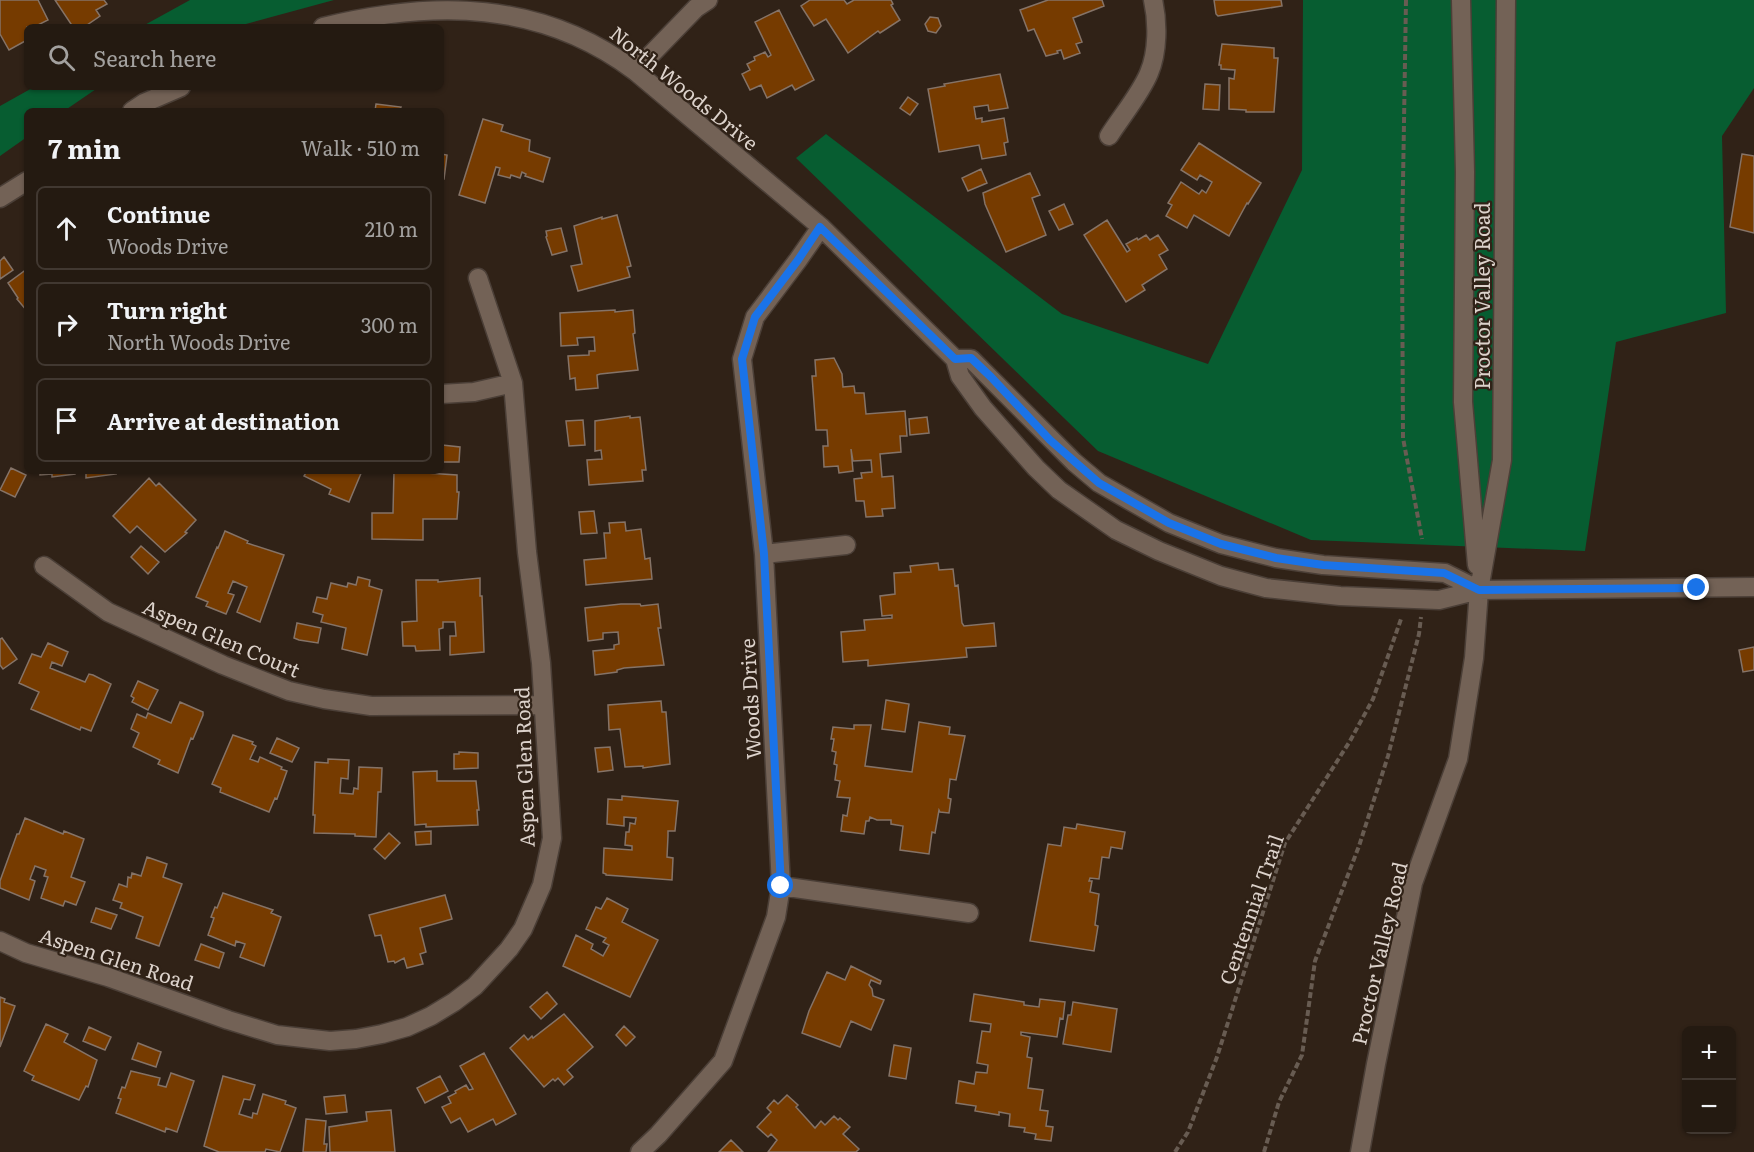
<!DOCTYPE html>
<meta charset="utf-8">
<style>
:root{--surface:#241a11;--page:#2c231a;--text:#f1f3f6;--muted:#a3a19f;--line:#413831}
body{margin:0;font-family:Literata,serif;background:var(--page);color:var(--text)}
.controls{position:absolute;right:18px;bottom:18px;display:grid;overflow:hidden;border-radius:9px;box-shadow:0 2px 4px #0004}
.controls button{width:54px;height:54px;display:grid;place-items:center;padding:0;border:0;border-bottom:2px solid var(--line);background:var(--surface);color:var(--text);font:30px sans-serif}
.stop{position:absolute;width:18px;height:18px;margin:-14px;border:4px solid #1a73e8;border-radius:50%;background:#fff}
.stop.end{background:#1a73e8;border-color:#fff;box-shadow:0 2px 6px #0008}
.list{margin:0;padding:0;list-style:none}
h2{display:flex;justify-content:space-between;align-items:center;height:78px;margin:0;padding:0 24px;font-size:26px}
h2 small{font-size:20px;font-weight:400;color:var(--muted)}
.list li{display:grid;grid-template-columns:39px 1fr auto;gap:18px;align-items:center;box-sizing:border-box;height:84px;margin:0 12px 12px;padding:0 12px;border:2px solid var(--line);border-radius:9px}
.list b{display:block;font-size:22px;white-space:nowrap}
.list p{margin:0;font-size:20px;white-space:nowrap;color:var(--muted)}
.list em{font-size:20px;font-style:normal;color:var(--muted)}
.icon{flex:none;width:33px;height:33px;fill:none;stroke:currentColor;stroke-width:2;stroke-linecap:round;stroke-linejoin:round}
.map{position:relative;flex:none;width:1754px;height:1152px;overflow:hidden}
.search{position:absolute;background:var(--surface);box-shadow:0 2px 4px #0004;left:24px;top:24px;width:420px;height:66px;display:flex;align-items:center;gap:15px;box-sizing:border-box;padding:0 21px;border-radius:9px;color:var(--muted);font-size:22px}
.panel{position:absolute;background:var(--surface);box-shadow:0 2px 4px #0004;left:24px;top:108px;width:420px;height:366px;border-radius:9px}
.map>svg:first-child{display:block}
.green{fill:#075d31}
.building{fill:#763b00;stroke:#857367;stroke-width:1.5}
.lines{fill:none;stroke-linecap:round;stroke-linejoin:round}
.minor-casing{stroke:#4b3f37;stroke-width:21}
.path{stroke:#685c52;stroke-width:4;stroke-dasharray:6 3;stroke-linecap:butt}
.minor{stroke:#736256;stroke-width:18}
.route{stroke:#1a73e8;stroke-width:8}
.labels{text-anchor:middle;dominant-baseline:central;stroke-width:4.5;stroke-linejoin:round;paint-order:stroke}
.street-label{font-size:20px;fill:#dcd2cb;stroke:#302217}
</style>
<div class="map">
<svg width="1754" height="1152" viewBox="0 0 1754 1152">
<rect width="100%" height="100%" fill="#302217"/>
<path class="green" d="M190 0H334L235 27H141Z
M1303 0H1754V88L1722 136 1726 313 1616 342 1585 551 1311 540 1098 451 796 158 826 134 1062 314 1208 364 1302 170Z
M34 87H99L64 111H27V137L0 156V106Z"/>
<path class="building" d="M0 0H38L48 20 34 27H27V40L9 50 0 34Z
M55 0H104L107 4 96 10 100 16 84 27H73Z
M810 0H844L847 4 854 0H891L893 4 891 5 900 20 880 33 878 31 848 53 826 19 814 26 801 6Z
M1048 0H1102L1104 6 1073 18 1082 42 1076 44 1080 53 1064 59 1061 50 1057 51 1058 53 1046 56 1034 29 1028 31 1020 10Z
M1214 0H1281L1282 6 1218 16 1216 14Z
M779 10 814 80 795 90 792 85 767 98 761 85 750 90 742 74 750 70 747 64 755 60 754 57 765 52 768 57 771 55 755 22Z
M930 17 938 18 941 26 936 33 928 31 925 24Z
M1222 44 1274 48V58H1278L1274 112H1246V110L1229 109V78L1234 79 1235 70 1221 69V65H1219Z
M1000 74 1008 108 989 111 988 105 974 107 976 119 982 118V122L1004 118 1008 142 1004 143 1006 155 982 159 979 145 939 152 928 89 945 86 944 84Z
M1205 84 1220 85 1219 110 1203 109Z
M908 97 918 104 910 115 900 108Z
M376 104 401 107 400 109 415 111H375Z
M483 119 503 125 501 131 530 140 529 151 550 158 543 182 525 176 526 174 522 172 520 178 511 175 510 178 498 175 500 168 496 167 485 203 459 195Z
M1199 143 1261 183 1248 204 1247 203 1229 236 1194 215 1187 228 1166 216 1172 205 1168 203 1181 182 1199 194 1202 190 1206 193 1212 182 1200 175 1197 180 1181 170Z
M441 154 447 155 444 179H441Z
M1742 154 1754 156V233L1730 227Z
M981 169 987 183 968 191 962 178Z
M1030 173 1040 195 1032 198 1046 235 1006 252 985 204 983 193Z
M1064 204 1073 224 1059 230 1049 211Z
M617 215 631 266 627 267 630 277 578 291 571 266 582 264 574 226 602 217V219Z
M1107 220 1127 252 1130 250 1126 244 1137 238 1138 240 1146 235 1150 240 1158 235 1168 250 1159 255 1167 269 1142 285 1145 290 1126 302 1084 235Z
M561 228 567 251 552 255 546 237 547 236 546 231Z
M4 257 13 270 0 279V261Z
M27 269V311L17 299 18 298 8 283Z
M615 310V312L633 310 635 333 633 334 638 370 600 374 597 375 598 388 576 390 575 378 570 379 568 356 589 355V351H595L594 337 577 338 578 345 561 346 560 313Z
M834 358 842 374 843 387 854 386 855 393H864L866 414 905 411 907 436H900L901 452 880 454 882 477 893 476 895 508 882 509 883 516 866 517 864 501H856L854 479 862 478 861 473 872 472 871 460 853 461 851 449 853 471 839 473 838 466 824 467 823 446H828L827 430H816L812 376H816L815 360Z
M630 416V418L640 417 646 470H642L643 481 589 485 587 460 602 459 601 450 595 451V421Z
M927 417 929 433 910 435 909 419Z
M583 420 585 445 569 446 566 421Z
M442 445 460 447 459 462H441Z
M11 468 26 475 15 497 0 490Z
M40 471H75V474L52 477V474L40 475Z
M86 471H119V472H115L116 474 86 478Z
M307 471H362L349 502 329 494 331 489 304 476Z
M394 471 457 475V492H459L457 519H423V540L372 539V513H393Z
M149 478 156 486 159 483 196 520 185 532 187 533 165 552 137 526 130 533 113 516Z
M594 511 597 533 581 534 579 512Z
M625 522 626 531 641 529 645 559 650 558 652 579 586 585 584 560 606 558 604 533H610L609 523Z
M225 531 248 541 247 543 284 555 260 622 237 612 247 587 233 581 228 593 234 595 226 614 206 606 208 602 196 597 217 547 218 548Z
M141 546 159 562 148 574 131 557Z
M938 563 939 570 953 569 955 586 958 585 962 623 964 626 994 623 996 646 966 648 967 657 868 666V660L843 662 841 632 865 630 864 620 892 618V615L882 616 880 596 895 594 894 573 911 572 910 566Z
M358 577 370 580 369 586 382 590 367 655 342 649 346 628 321 622 323 615 313 612 317 597 327 599 331 583 347 587 348 583 356 585Z
M480 578V596H482L484 652 450 655V636H456L455 622H443V628L439 629 440 650 416 651 415 646H403L402 622 417 621 416 580H438V582Z
M621 604H640L641 606 658 604 661 628H658L664 665 624 668 617 670V672L595 675 593 651 614 649V645L619 644 618 632 603 633V639L588 641 585 608Z
M297 623 321 628 318 643 299 640 294 638Z
M2 638 17 659 3 669 0 665V639Z
M48 643 68 652 62 666 52 662 50 668 85 682 89 674 93 675 111 684 91 731 81 727 80 730 31 709 39 692 19 683 32 654 41 657Z
M1754 647V670L1743 672 1739 650Z
M138 681 158 690 148 710 132 702 134 698 131 696Z
M886 700 909 704 905 732 882 729Z
M661 701 662 712H666L670 764 643 768V766L625 767 620 729 609 730 608 705Z
M180 702 203 712V715L193 739 191 738 178 773 158 764 160 760 133 747 139 733 131 729 137 714 146 718 148 713 171 723Z
M919 722 950 727 949 734 965 736 956 780 950 779 948 798 951 799 949 813 940 812 939 810 935 833 932 832 929 854 900 850 903 826 891 824V820H877L870 817 869 821H866L864 834 841 831 843 815 847 816 850 798 837 797 840 781 835 780 837 765 834 764 836 752 832 751 834 739H831L833 727 854 729V725H871L865 766 912 772Z
M233 735 253 742 252 744 256 746 250 759 258 762 260 757 282 767 281 769 287 771 277 799 275 798 269 812 220 792 221 788 212 784Z
M277 738 299 748 292 762 270 753Z
M610 747 613 770 598 772 595 748Z
M459 752 478 753V768L454 769V754H459Z
M328 759 349 760 348 779 341 778 340 793 353 794 354 788 358 789 359 767 382 768 381 792H378L376 837 355 836V834L314 833 315 815H313L315 762 328 763Z
M437 771V781H476L479 810H477L478 825 426 827V824L415 825 413 772Z
M622 796 678 801 675 831H668V836L667 857 673 858 672 880 606 875V874L603 873 604 848 632 850V846L625 845 626 832H629L630 823 635 824 636 818 624 817V826L607 824 608 799 622 800Z
M25 818 63 834 64 831 84 839 71 877 85 882 76 905 65 901 63 906 41 898 48 877 44 876 46 870 35 866 30 879 35 881 29 900 0 888V881L17 834H19Z
M1077 824 1125 832 1122 849 1111 847 1109 858 1102 857 1099 879 1090 878 1089 881H1092L1090 892 1099 894 1095 925 1098 926 1094 951 1030 941 1048 844 1061 846 1064 827 1076 829Z
M431 831V844L416 845 415 832Z
M389 833 400 843 385 859 374 849Z
M147 857 167 864 163 877 182 884 159 946 136 938 143 917 120 908 122 903 113 900 119 884 127 887 128 877 131 878 132 873 141 876Z
M223 893 273 910 271 913 281 917 264 966 240 957 245 944 236 941 235 946 208 935 214 918 211 917 215 907 217 908Z
M445 895 452 919 420 928 426 952 420 954 423 964 407 968 404 958 395 963 394 961 388 962 381 935 375 936 369 915Z
M607 898 628 909 622 922 658 940 630 997 563 966 576 935 593 944 591 949 603 956 609 945 603 942 606 938 586 929 596 907 601 909Z
M96 908 117 915 111 929 91 922Z
M201 944 224 953 219 968 195 960Z
M851 966 881 981 880 984 871 980 869 985 872 989 873 996 884 1000 871 1030 851 1021 840 1047 802 1033 809 1011 827 972 845 980Z
M547 992 557 1004 541 1019 530 1007Z
M974 994 1024 1002V1005L1039 1007 1040 999 1065 1002 1063 1019 1060 1018 1057 1037 1021 1032V1035L1030 1037 1027 1057 1032 1058 1028 1088 1043 1090 1040 1110 1048 1111 1046 1126 1053 1127 1051 1141 1035 1139 1036 1134 1024 1132 1025 1128 1009 1126 1010 1114 999 1112V1115L975 1111 976 1106 956 1103 959 1081 974 1084 976 1072 987 1073 988 1065 977 1063 982 1031 990 1032 991 1024 970 1021Z
M0 997 5 999 4 1002 15 1006 0 1047Z
M1073 1002 1117 1009 1111 1052 1063 1044 1068 1015H1071Z
M564 1014 593 1047 567 1070 573 1077 564 1085 558 1078 555 1081 553 1079 544 1087 510 1048 524 1035 528 1040 532 1036 533 1038Z
M46 1024 68 1034 64 1042 97 1060 88 1087 86 1086 79 1100 32 1080 34 1076 24 1071Z
M624 1026 635 1037 626 1046 616 1035Z
M89 1027 111 1037 105 1050 83 1041Z
M138 1043 161 1052 156 1067 132 1059Z
M894 1045 911 1048 906 1079 889 1076Z
M484 1053 516 1114 496 1125 493 1119 468 1132 460 1118 451 1123 442 1107 451 1103 448 1097 456 1093 455 1091 466 1085 469 1090 473 1089 460 1066Z
M131 1071 160 1078 158 1085 166 1087 171 1073 194 1081 177 1132 166 1128 165 1132 116 1113 121 1099 118 1098 122 1087 125 1088Z
M223 1076 255 1085 250 1100 244 1099 239 1114 252 1118 253 1113 257 1114 263 1094 286 1101 285 1104 296 1108 280 1152 266 1149 265 1152H219L204 1146Z
M440 1076 448 1091 425 1103 417 1088Z
M345 1095 347 1112 326 1114 324 1097Z
M787 1095 798 1105 796 1107 815 1128 821 1121 825 1125 834 1116 838 1120 840 1118 850 1127 843 1134 859 1149 856 1152H768L777 1140 771 1134 768 1137 757 1127 771 1112 767 1108 774 1100 778 1104Z
M391 1110 395 1152H330L329 1127 367 1121 366 1112Z
M306 1119 326 1121 324 1144H327L326 1152H303Z
M731 1140 743 1152H719Z"/>
<g class="lines">
<g class="minor-casing">
<path id="minor" d="M1461 0 1465 172 1463 402 1477 565
M323 27C433 0 541 0 635 71L821 227 955 359 960 376 983 408 1036 468 1059 490 1116 530 1159 551 1221 576 1266 588 1340 596 1439 600 1479 590 1754 587
M635 71 696 8 708 0
M132 111 144 103 181 87
M1109 136C1121 117 1141 93 1149 73 1158 52 1158 22 1153 0
M0 198 27 181
M955 359H971L1074 462 1099 483 1169 523 1221 544 1276 558 1323 565 1445 573 1479 590
M441 394 474 392 513 383
M764 554 846 545
M44 566 108 612 223 665 289 691 324 699 371 706 543 705
M781 886 969 913
M0 941 26 953 108 977 228 1020 277 1035 330 1041 356 1039 382 1034 407 1027 431 1016 454 1002 475 986 509 949 523 929 542 885 552 838 541 663 527 552 513 383 478 278
M640 1152 658 1135 723 1061 776 917 781 886 764 554 742 359 755 317 798 260 821 227
M1360 1152 1376 1064 1413 883 1458 759 1474 658 1479 590 1502 460 1506 0"/>
</g>
<path class="path" d="M1406 0 1402 244 1403 438 1422 539
M1175 1152 1188 1132 1217 1057 1285 843 1350 741 1373 699 1401 619
M1264 1152 1279 1102 1302 1055 1315 961 1359 846 1388 756 1419 634 1421 617"/>
<use href="#minor" class="minor"/>
</g>
<g class="lines">
<path class="route" d="M781 886 764 554 742 359 755 317 798 260 820 227 955 359 971 358 991 377 1050 440 1099 483 1169 523 1221 544 1276 558 1323 565 1444 573 1479 590 1697 588"/>
</g>
<g class="labels">
<g class="street-label">
<text transform="translate(685 87) rotate(39)">North Woods Drive</text>
<text transform="translate(1481 296) rotate(-90)">Proctor Valley Road</text>
<text transform="translate(222 637) rotate(23)">Aspen Glen Court</text>
<text transform="translate(749 699) rotate(-93)">Woods Drive</text>
<text transform="translate(523 767) rotate(-92)">Aspen Glen Road</text>
<text transform="translate(1250 909) rotate(-71)">Centennial Trail</text>
<text transform="translate(1378 953) rotate(-77)">Proctor Valley Road</text>
<text transform="translate(117 958) rotate(18)">Aspen Glen Road</text>
</g>
</g>
</svg>
<div class="controls">
<button>+</button>
<button>−</button>
</div>
<div class="stop" style="left:781px;top:886px"></div>
<div class="stop end" style="left:1697px;top:588px"></div>
<div class="search"><svg class="icon" aria-label="search" viewBox="0 0 24 24"><circle cx="10" cy="10" r="6"/><path d="M15 15l6 6"/></svg>Search here</div>
<section class="panel">
<h2>7 min<small>Walk · 510 m</small></h2>
<ul class="list">
<li><svg class="icon" aria-label="ahead" viewBox="0 0 24 24"><path d="M12 20V5M6 11l6-6 6 6"/></svg><div><b>Continue</b><p>Woods Drive</p></div><em>210 m</em></li>
<li><svg class="icon" aria-label="right" viewBox="0 0 24 24"><path d="M7 20v-9h11M14 6l5 5-5 5"/></svg><div><b>Turn right</b><p>North Woods Drive</p></div><em>300 m</em></li>
<li><svg class="icon" aria-label="arrive" viewBox="0 0 24 24"><path d="M6 21V4h12l-3 4 3 4H6"/></svg><div><b>Arrive at destination</b></div></li>
</ul>
</section>
</div>
